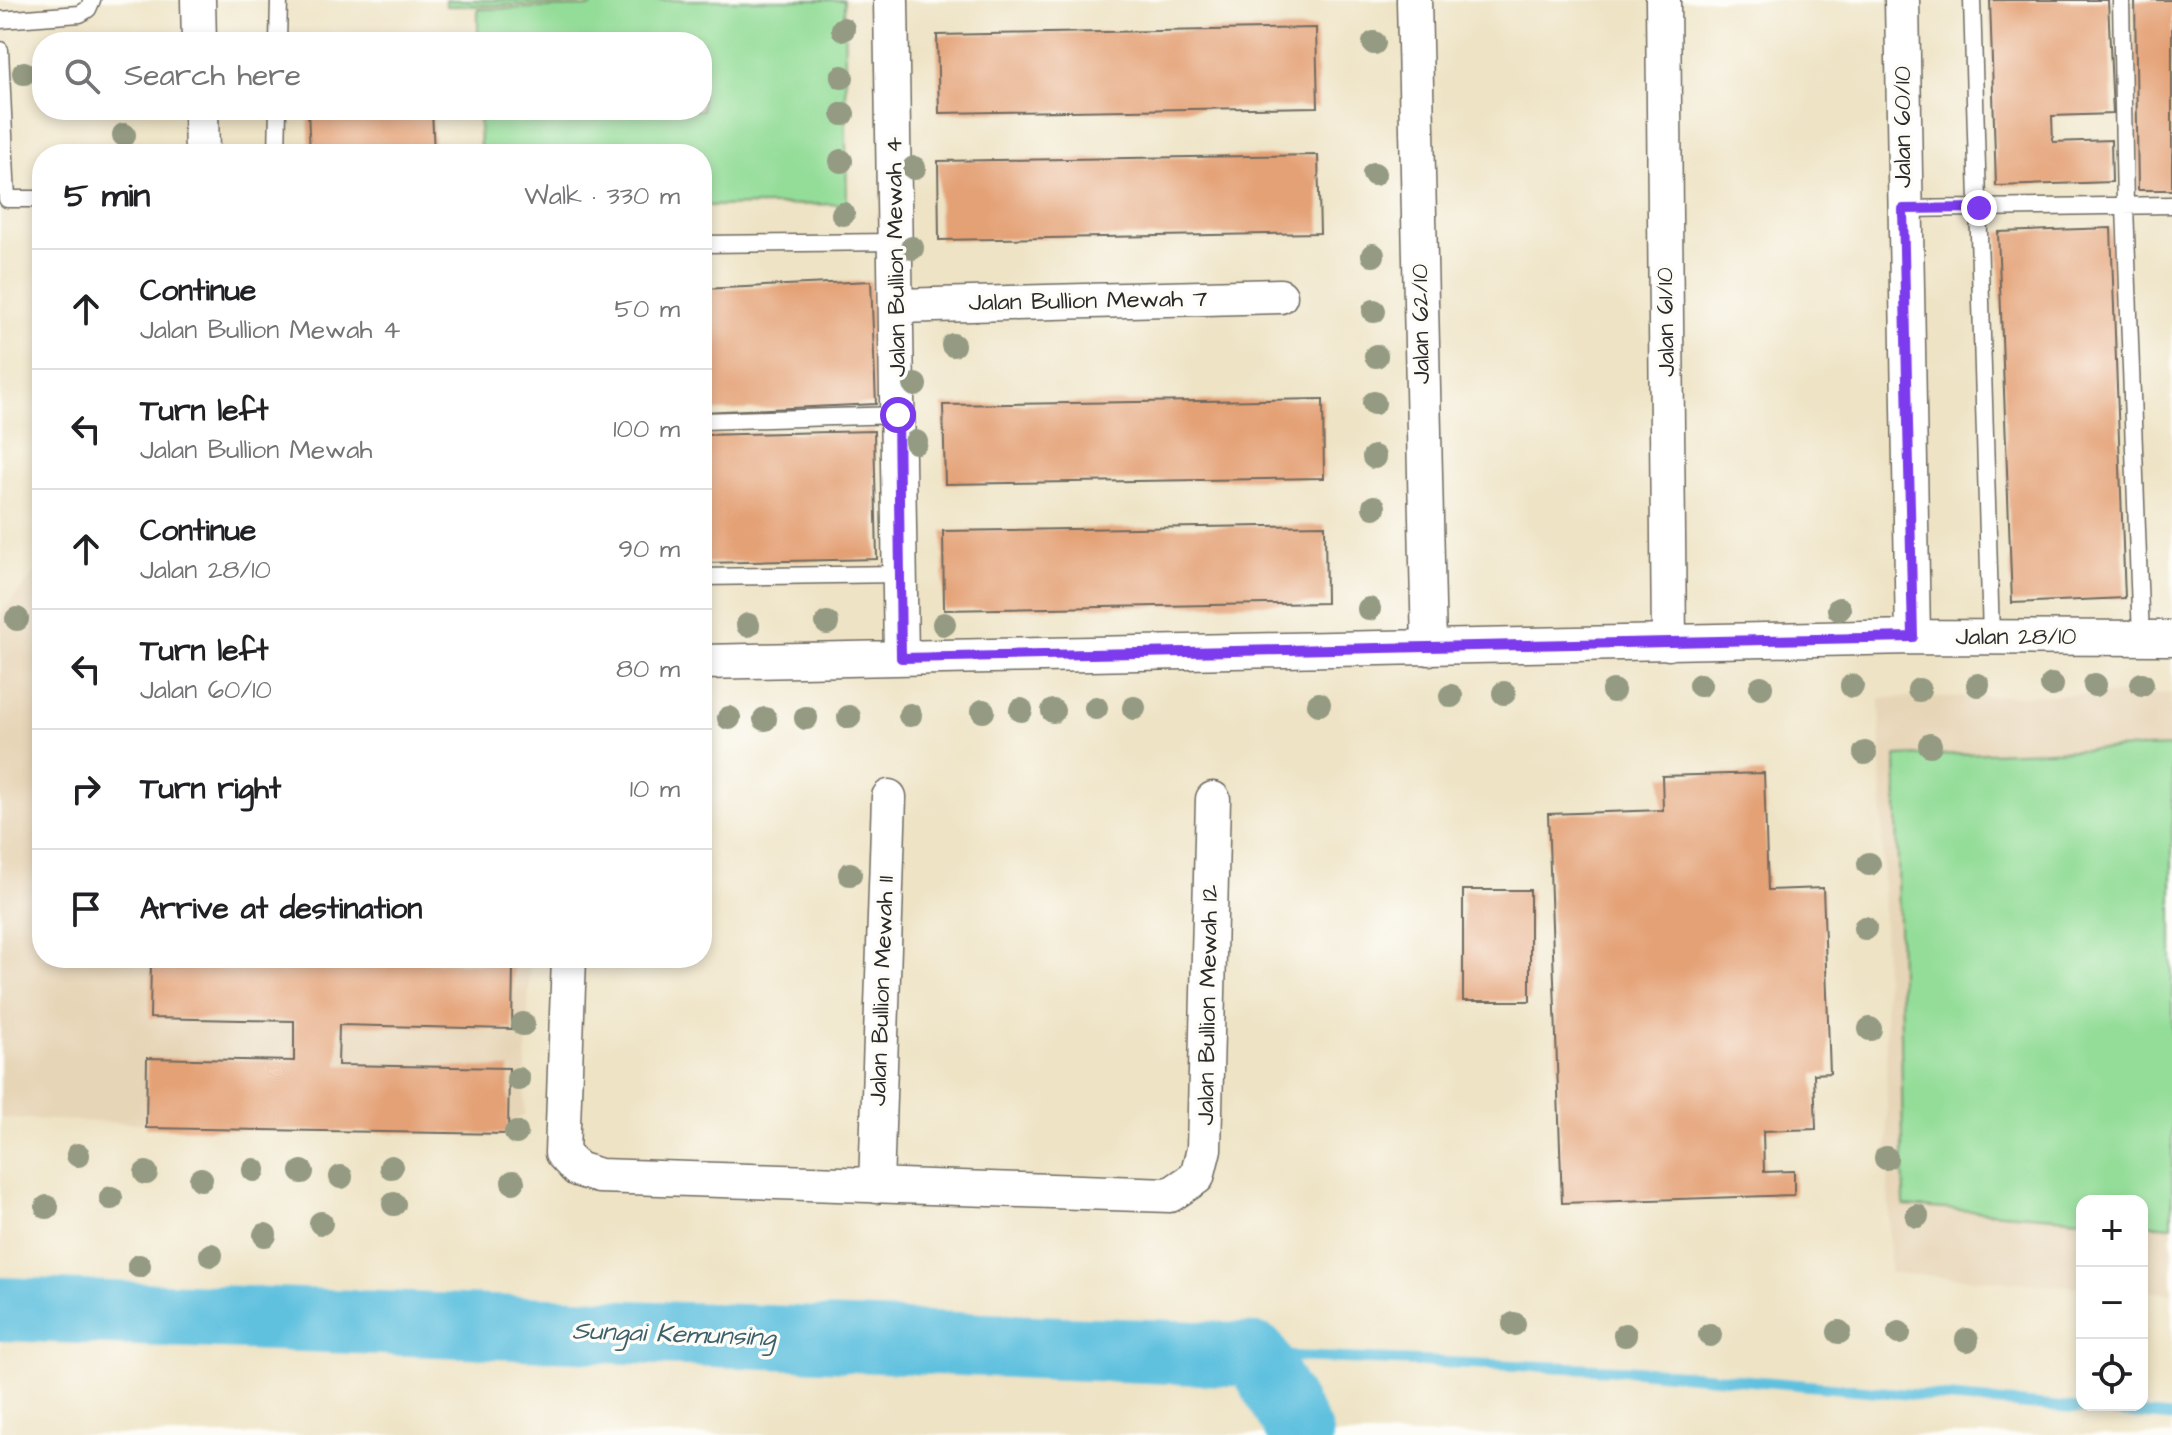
<!DOCTYPE html>
<meta charset="utf-8">
<style>
:root{--surface:#fff;--page:#f2f2f2;--text:#202124;--muted:#757577;--line:#e0e0e0}
body{margin:0;font-family:"Architects Daughter",sans-serif;background:var(--page);color:var(--text)}
.controls{position:absolute;right:24px;bottom:24px;display:grid;overflow:hidden;border-radius:16px;box-shadow:0 4px 12px #0003}
.controls button{width:72px;height:72px;display:grid;place-items:center;padding:0;border:0;border-bottom:2px solid var(--line);background:var(--surface);color:var(--text);font:40px sans-serif}
.stop{position:absolute;width:24px;height:24px;margin:-18px;border:6px solid #7c3aed;border-radius:50%;background:#fff}
.stop.end{background:#7c3aed;border-color:#fff;box-shadow:0 2px 8px #0008}
.list{margin:0;padding:0;list-style:none}
h2{display:flex;justify-content:space-between;align-items:center;height:104px;margin:0;padding:0 32px;font-size:34px}
h2 small{font-size:26px;font-weight:400;color:var(--muted)}
.list li{display:grid;grid-template-columns:52px 1fr auto;gap:24px;align-items:center;box-sizing:border-box;height:120px;padding:0 32px;border-top:2px solid var(--line)}
.list b{display:block;font-size:30px;white-space:nowrap}
.list p{margin:0;font-size:26px;white-space:nowrap;color:var(--muted)}
.list em{font-size:26px;font-style:normal;color:var(--muted)}
.icon{flex:none;width:44px;height:44px;fill:none;stroke:currentColor;stroke-width:2;stroke-linecap:round;stroke-linejoin:round}
.map{position:relative;flex:none;width:2172px;height:1435px;overflow:hidden}
.search{position:absolute;background:var(--surface);box-shadow:0 4px 12px #0003;left:32px;top:32px;width:680px;height:88px;display:flex;align-items:center;gap:20px;box-sizing:border-box;padding:0 28px;border-radius:32px;color:var(--muted);font-size:30px}
.panel{position:absolute;background:var(--surface);box-shadow:0 4px 12px #0003;left:32px;top:144px;width:680px;height:824px;border-radius:32px}
.map>svg:first-child{display:block}
.built{fill:#e7d5b7}
.green{fill:#94dd99;stroke:#608462;stroke-width:2}
.lines{fill:none;stroke-linecap:round;stroke-linejoin:round}
.stream{stroke:#60c1df;stroke-width:11}
.river{stroke:#60c1df;stroke-width:64}
.building{fill:#e4a176}
.lane-casing{stroke:#6f6b61;stroke-width:19}
.street-casing{stroke:#6f6b61;stroke-width:37}
.lane{stroke:#fff;stroke-width:16}
.street{stroke:#fff;stroke-width:34}
.tree{fill:#949b82}
.route{stroke:#7c3aed;stroke-width:10}
.labels{text-anchor:middle;dominant-baseline:central;stroke-width:7;stroke-linejoin:round;paint-order:stroke}
.street-label{font-size:24px;fill:#2b2b2b;stroke:#fdfcf7}
.water-label{font-size:26px;font-style:italic;fill:#3e606a;stroke:#fdfcf7}
</style>
<div class="map">
<svg width="2172" height="1435" viewBox="0 0 2172 1435">
<rect width="100%" height="100%" fill="#fdfcf7"/>
<filter id="ink" filterUnits="userSpaceOnUse"><feTurbulence type="fractalNoise" baseFrequency=".0125" numOctaves="2"/><feDisplacementMap in="SourceGraphic" scale="16" xChannelSelector="R" yChannelSelector="G"/><feConvolveMatrix kernelMatrix="1 2 1 2 8 2 1 2 1" color-interpolation-filters="sRGB"/></filter>
<filter id="wash" filterUnits="userSpaceOnUse"><feTurbulence type="fractalNoise" baseFrequency=".006" numOctaves="4" result="noise"/><feDisplacementMap in="SourceGraphic" scale="32" xChannelSelector="R" yChannelSelector="G"/><feGaussianBlur stdDeviation="1.8" result="paint"/><feColorMatrix in="noise" values="0 0 0 0 0 0 0 0 0 0 0 0 0 0 0 0 0 1.4 0 .05"/><feComposite in="paint" operator="in"/></filter>
<g filter="url(#wash)">
<rect width="100%" height="100%" fill="#eee3c5"/>
<path class="built" d="M42 565V958H530L524 1114 499 1137 0 1118V614Z
M2172 693V1293L2142 1291V1201H2082V1287L1890 1273 1880 698Z"/>
<path class="green" d="M446 0H581V4L446 6Z
M592 0H844L847 204 702 206V154H480L479 110H702V42H478V9L591 7Z
M2172 747V1226L2142 1224V1201H2082V1219L1904 1206 1896 756Z"/>
<g class="lines">
<path class="stream" d="M1256 1355 1630 1370 2172 1417"/>
<path class="river" d="M0 1309 1256 1355 1301 1435"/>
</g>
<g id="blocks">
<path class="building" d="M1990 0H2108L2113 114 2052 116 2053 142 2111 140 2112 182 1996 186Z
M2135 0H2172V190H2138Z
M1316 28 1318 107 939 113 937 35Z
M308 110H432L434 154H310Z
M1318 155 1320 233 939 240 938 161Z
M2111 228 2125 598 2012 603 1998 232Z
M871 281 876 404 702 412V289Z
M1323 399 1324 478 945 484 943 405Z
M874 431 877 559 702 563V435Z
M1325 525 1326 603 944 610 943 531Z
M1764 773 1768 890 1823 888 1830 1073 1814 1074 1816 1129 1763 1131 1764 1172 1794 1171V1195L1562 1203 1548 814 1663 810 1662 776Z
M1463 890H1530V1001H1463Z
M151 958H342V960L513 964 512 1029 339 1025 338 1065 509 1068 508 1134 146 1128 147 1058 294 1061V1021L150 1018Z"/>
</g>
</g>
<g filter="url(#ink)">
<use href="#blocks" fill-opacity="0" stroke="#6f6b61" stroke-width="2"/>
<g class="lines">
<g class="lane-casing">
<path id="lane" d="M1972 0 1991 637
M2121 0 2125 206 2141 638
M0 20 80 14 88 9 92 0
M278 42 279 0
M0 50 7 199H42
M277 154 278 110
M1903 209 2172 205
M702 244 896 242
M702 421 898 415
M702 577 899 574"/>
</g>
<g class="street-casing">
<path id="street" d="M198 0 199 42
M891 0 901 658
M1414 0 1429 648
M1663 0 1669 643
M1902 0 1913 637
M201 110 202 154
M897 306 1280 296
M702 662 1913 637 2172 638
M569 958 562 1153 577 1169 599 1176 1170 1195 1197 1177 1204 1149 1213 799
M876 1186 889 797"/>
</g>
<use href="#lane" class="lane"/>
<use href="#street" class="street"/>
</g>
<g class="tree">
<circle cx="843" cy="29" r="12"/>
<circle cx="1374" cy="43" r="12"/>
<circle cx="24" cy="73" r="12"/>
<circle cx="842" cy="77" r="12"/>
<circle cx="843" cy="114" r="12"/>
<circle cx="124" cy="135" r="12"/>
<circle cx="841" cy="161" r="12"/>
<circle cx="914" cy="168" r="12"/>
<circle cx="1374" cy="174" r="12"/>
<circle cx="843" cy="214" r="12"/>
<circle cx="912" cy="248" r="12"/>
<circle cx="1373" cy="255" r="12"/>
<circle cx="1374" cy="311" r="12"/>
<circle cx="953" cy="345" r="12"/>
<circle cx="1376" cy="356" r="12"/>
<circle cx="915" cy="385" r="12"/>
<circle cx="1374" cy="403" r="12"/>
<circle cx="916" cy="442" r="12"/>
<circle cx="1374" cy="457" r="12"/>
<circle cx="1374" cy="507" r="12"/>
<circle cx="1369" cy="609" r="12"/>
<circle cx="1839" cy="609" r="12"/>
<circle cx="17" cy="619" r="12"/>
<circle cx="827" cy="623" r="12"/>
<circle cx="944" cy="624" r="12"/>
<circle cx="748" cy="625" r="12"/>
<circle cx="2142" cy="684" r="12"/>
<circle cx="1700" cy="685" r="12"/>
<circle cx="1978" cy="685" r="12"/>
<circle cx="2052" cy="685" r="12"/>
<circle cx="2095" cy="685" r="12"/>
<circle cx="1852" cy="686" r="12"/>
<circle cx="1761" cy="687" r="12"/>
<circle cx="1919" cy="690" r="12"/>
<circle cx="1613" cy="691" r="12"/>
<circle cx="1504" cy="693" r="12"/>
<circle cx="1451" cy="696" r="12"/>
<circle cx="1319" cy="704" r="12"/>
<circle cx="1096" cy="708" r="12"/>
<circle cx="1134" cy="708" r="12"/>
<circle cx="1021" cy="710" r="12"/>
<circle cx="983" cy="711" r="12"/>
<circle cx="1053" cy="711" r="12"/>
<circle cx="910" cy="715" r="12"/>
<circle cx="849" cy="717" r="12"/>
<circle cx="729" cy="718" r="12"/>
<circle cx="806" cy="718" r="12"/>
<circle cx="765" cy="719" r="12"/>
<circle cx="1930" cy="745" r="12"/>
<circle cx="1865" cy="753" r="12"/>
<circle cx="1869" cy="864" r="12"/>
<circle cx="850" cy="874" r="12"/>
<circle cx="1865" cy="928" r="12"/>
<circle cx="523" cy="1024" r="12"/>
<circle cx="1870" cy="1029" r="12"/>
<circle cx="518" cy="1079" r="12"/>
<circle cx="516" cy="1133" r="12"/>
<circle cx="78" cy="1155" r="12"/>
<circle cx="1886" cy="1158" r="12"/>
<circle cx="391" cy="1167" r="12"/>
<circle cx="254" cy="1170" r="12"/>
<circle cx="302" cy="1172" r="12"/>
<circle cx="146" cy="1173" r="12"/>
<circle cx="341" cy="1177" r="12"/>
<circle cx="201" cy="1179" r="12"/>
<circle cx="513" cy="1182" r="12"/>
<circle cx="111" cy="1198" r="12"/>
<circle cx="394" cy="1204" r="12"/>
<circle cx="47" cy="1207" r="12"/>
<circle cx="1917" cy="1216" r="12"/>
<circle cx="321" cy="1223" r="12"/>
<circle cx="265" cy="1235" r="12"/>
<circle cx="211" cy="1255" r="12"/>
<circle cx="139" cy="1266" r="12"/>
<circle cx="1514" cy="1324" r="12"/>
<circle cx="1839" cy="1332" r="12"/>
<circle cx="1899" cy="1333" r="12"/>
<circle cx="1625" cy="1335" r="12"/>
<circle cx="1710" cy="1335" r="12"/>
<circle cx="1967" cy="1340" r="12"/>
</g>
</g>
<g class="lines" filter="url(#ink)">
<path class="route" d="M898 415 901 658 1913 637 1903 209 1979 208"/>
</g>
<g class="labels">
<g class="street-label">
<text transform="translate(1903 127) rotate(-90)">Jalan 60/10</text>
<text transform="translate(896 257) rotate(-91)">Jalan Bullion Mewah 4</text>
<text transform="translate(1088 301) rotate(-1)">Jalan Bullion Mewah 7</text>
<text transform="translate(1666 322) rotate(-91)">Jalan 61/10</text>
<text transform="translate(1421 324) rotate(-91)">Jalan 62/10</text>
<text x="2016" y="637">Jalan 28/10</text>
<text transform="translate(882 991) rotate(-88)">Jalan Bullion Mewah 11</text>
<text transform="translate(1208 1005) rotate(-89)">Jalan Bullion Mewah 12</text>
</g>
<g class="water-label">
<text transform="translate(674 1334) rotate(2)">Sungai Kemunsing</text>
</g>
</g>
</svg>
<div class="controls">
<button>+</button>
<button>−</button>
<button><svg class="icon" aria-label="locate" viewBox="0 0 24 24"><circle cx="12" cy="12" r="6"/><path d="M12 2v4M12 18v4M2 12h4M18 12h4"/></svg></button>
</div>
<div class="stop" style="left:898px;top:415px"></div>
<div class="stop end" style="left:1979px;top:208px"></div>
<div class="search"><svg class="icon" aria-label="search" viewBox="0 0 24 24"><circle cx="10" cy="10" r="6"/><path d="M15 15l6 6"/></svg>Search here</div>
<section class="panel">
<h2>5 min<small>Walk · 330 m</small></h2>
<ul class="list">
<li><svg class="icon" aria-label="ahead" viewBox="0 0 24 24"><path d="M12 20V5M6 11l6-6 6 6"/></svg><div><b>Continue</b><p>Jalan Bullion Mewah 4</p></div><em>50 m</em></li>
<li><svg class="icon" aria-label="left" viewBox="0 0 24 24"><path d="M17 20v-9H6M10 6l-5 5 5 5"/></svg><div><b>Turn left</b><p>Jalan Bullion Mewah</p></div><em>100 m</em></li>
<li><svg class="icon" aria-label="ahead" viewBox="0 0 24 24"><path d="M12 20V5M6 11l6-6 6 6"/></svg><div><b>Continue</b><p>Jalan 28/10</p></div><em>90 m</em></li>
<li><svg class="icon" aria-label="left" viewBox="0 0 24 24"><path d="M17 20v-9H6M10 6l-5 5 5 5"/></svg><div><b>Turn left</b><p>Jalan 60/10</p></div><em>80 m</em></li>
<li><svg class="icon" aria-label="right" viewBox="0 0 24 24"><path d="M7 20v-9h11M14 6l5 5-5 5"/></svg><div><b>Turn right</b></div><em>10 m</em></li>
<li><svg class="icon" aria-label="arrive" viewBox="0 0 24 24"><path d="M6 21V4h12l-3 4 3 4H6"/></svg><div><b>Arrive at destination</b></div></li>
</ul>
</section>
</div>
